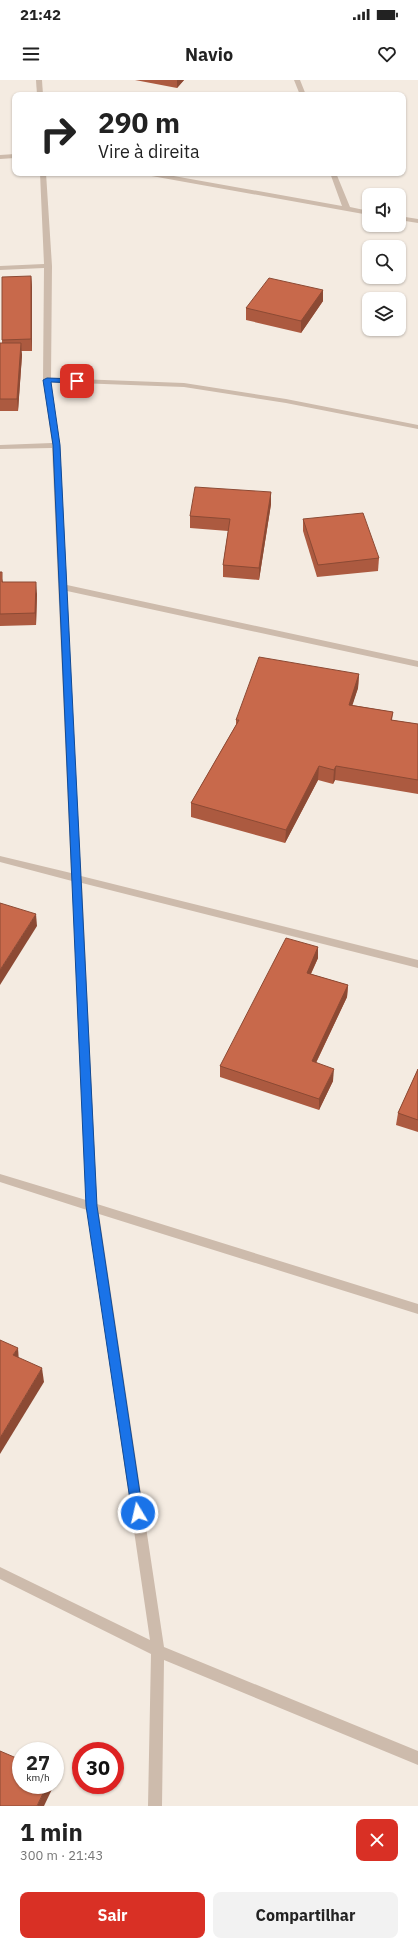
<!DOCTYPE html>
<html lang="pt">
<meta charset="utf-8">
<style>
:root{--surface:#fff;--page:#f2f2f2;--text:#222;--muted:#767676;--accent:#d93025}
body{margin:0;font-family:"IBM Plex Sans",sans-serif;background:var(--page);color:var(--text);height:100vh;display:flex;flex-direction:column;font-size:15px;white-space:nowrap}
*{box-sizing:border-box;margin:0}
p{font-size:13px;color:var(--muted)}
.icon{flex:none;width:22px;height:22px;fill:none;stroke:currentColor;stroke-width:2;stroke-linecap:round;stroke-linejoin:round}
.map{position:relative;height:1726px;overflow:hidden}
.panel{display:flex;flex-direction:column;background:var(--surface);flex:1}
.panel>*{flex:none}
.hud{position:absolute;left:12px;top:12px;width:394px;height:84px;border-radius:8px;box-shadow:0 1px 3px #0004;background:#fff;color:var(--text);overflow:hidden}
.tools{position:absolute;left:362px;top:108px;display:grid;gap:8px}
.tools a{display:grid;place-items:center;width:44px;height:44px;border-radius:8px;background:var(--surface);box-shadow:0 1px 3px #0004;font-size:20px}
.speed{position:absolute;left:12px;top:1662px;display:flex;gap:8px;font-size:20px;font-weight:700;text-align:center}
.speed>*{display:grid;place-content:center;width:52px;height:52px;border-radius:50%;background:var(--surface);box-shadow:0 1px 3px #0004;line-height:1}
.speed small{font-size:10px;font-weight:400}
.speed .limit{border:6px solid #d22;background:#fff;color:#111}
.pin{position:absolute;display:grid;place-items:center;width:34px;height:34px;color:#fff;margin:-17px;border-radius:8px;box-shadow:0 2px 6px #0006}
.me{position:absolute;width:44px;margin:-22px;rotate:351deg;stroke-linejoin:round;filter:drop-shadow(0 0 3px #0008)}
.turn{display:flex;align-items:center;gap:14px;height:84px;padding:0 20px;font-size:18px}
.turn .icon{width:52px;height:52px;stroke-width:2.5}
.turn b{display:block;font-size:28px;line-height:34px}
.round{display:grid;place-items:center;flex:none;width:42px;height:42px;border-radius:8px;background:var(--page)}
.summary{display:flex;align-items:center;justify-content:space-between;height:68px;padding:0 20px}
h1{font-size:24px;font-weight:700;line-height:30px}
.primary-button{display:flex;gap:8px;margin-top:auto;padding:8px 20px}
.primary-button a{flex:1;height:46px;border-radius:8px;background:var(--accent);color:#fff;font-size:16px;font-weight:700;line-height:46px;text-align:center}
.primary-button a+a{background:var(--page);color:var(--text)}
.status{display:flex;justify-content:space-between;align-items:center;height:28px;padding:0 20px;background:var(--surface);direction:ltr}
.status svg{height:11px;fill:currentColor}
header{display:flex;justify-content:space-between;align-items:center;height:52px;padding:0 20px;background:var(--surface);font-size:18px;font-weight:700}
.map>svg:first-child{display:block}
</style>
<div class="status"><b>21:42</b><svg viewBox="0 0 49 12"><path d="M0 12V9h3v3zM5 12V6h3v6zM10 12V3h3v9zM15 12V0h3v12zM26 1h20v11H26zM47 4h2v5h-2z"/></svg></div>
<header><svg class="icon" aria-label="menu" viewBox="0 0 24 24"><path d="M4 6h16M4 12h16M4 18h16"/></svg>Navio<svg class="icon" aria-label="heart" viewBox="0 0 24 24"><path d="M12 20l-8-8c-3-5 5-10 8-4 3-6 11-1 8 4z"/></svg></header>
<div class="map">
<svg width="418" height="1726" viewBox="0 0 418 1726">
<rect width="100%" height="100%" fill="#f4ebe1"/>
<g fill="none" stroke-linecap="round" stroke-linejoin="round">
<g fill="#cdbbac" fill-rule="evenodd">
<polygon points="36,0 42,0 43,15 37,15"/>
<polygon points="294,0 300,0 306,15 300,15"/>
<polygon points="15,74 15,78 0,79 0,75"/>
<polygon points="40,93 46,93 52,186 51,298 184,303 286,319 418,345 418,349 286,323 184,307 51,302 60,365 67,505 418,581 418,587 67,511 81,796 418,880 418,888 82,803 97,1124 418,1224 418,1234 99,1134 164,1567 418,1671 418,1685 164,1580 162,1726 148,1726 151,1574 0,1499 0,1487 150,1560 87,1130 0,1102 0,1094 86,1120 72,801 0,782 0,776 71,793 52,368 0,369 0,365 52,363 43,300 44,188 0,190 0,186 44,184"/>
<polygon points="143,93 157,93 342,126 330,93 336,93 350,127 369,131 369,135 146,95"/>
<polygon points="399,136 418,139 418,143 399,140"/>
</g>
</g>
<g fill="#ac5a40">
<polygon points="135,0 184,0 177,8"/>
<polygon points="31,196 32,208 32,271 21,271 22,275 18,331 0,331 0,263 2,263 2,260"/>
<polygon points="323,210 323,221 301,253 246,240 246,228"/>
<polygon points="271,412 271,424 259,500 223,497 223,485 228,451 190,448 190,436"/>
<polygon points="303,439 379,478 378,491 317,497 303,451"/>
<polygon points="0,492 3,502 37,514 36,545 0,546"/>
<polygon points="359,594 358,608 352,625 393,632 392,640 418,644 418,714 335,700 333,704 318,700 285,763 191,737 191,723 236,645 236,640"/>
<polygon points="318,867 318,878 311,894 348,905 347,917 316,983 333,1001 319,1030 220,997 220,986"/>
<polygon points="418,989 418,1052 396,1045 398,1033"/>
</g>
<g fill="#8c4a34">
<polygon points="177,0 184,0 177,8"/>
<polygon points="31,196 32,208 32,271 31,259"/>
<polygon points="323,210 323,221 301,253 301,241"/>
<polygon points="21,263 22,275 18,331 17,319"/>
<polygon points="271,412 271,424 259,500 259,488"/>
<polygon points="36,502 37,514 36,545 35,533"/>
<polygon points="359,594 358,608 348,639 349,625"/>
<polygon points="319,686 318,700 285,763 286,750"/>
<polygon points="336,686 335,700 333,704 334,690"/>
<polygon points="36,834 37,846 0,905 0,890"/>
<polygon points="318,867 318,878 306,904 307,893"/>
<polygon points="348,905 347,917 311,993 312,981"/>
<polygon points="334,989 333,1001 319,1030 319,1019"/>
<polygon points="18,1268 19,1282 13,1275"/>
<polygon points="42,1288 44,1302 0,1374 0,1358"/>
<polygon points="47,1705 54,1705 44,1726 37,1726"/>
</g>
<g fill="#c8694b" stroke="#8c4a34">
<polygon points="31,196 31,259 2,260 2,197"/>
<polygon points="269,198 323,210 301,241 246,228"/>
<polygon points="0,263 21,263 17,319 0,319"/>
<polygon points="195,407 271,412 259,488 223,485 230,439 190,436"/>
<polygon points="363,433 379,478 318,485 303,439"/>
<polygon points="0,492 2,492 2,502 36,502 35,533 0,534"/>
<polygon points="259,577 359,594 349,625 393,632 391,640 418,644 418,700 336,686 334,690 319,686 286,750 191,723 239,640 236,640"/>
<polygon points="0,823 36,834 0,890"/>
<polygon points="286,858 318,867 307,893 348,905 312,981 334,989 319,1019 220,986"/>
<polygon points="418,989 418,1040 398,1033"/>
<polygon points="0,1260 18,1268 13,1275 42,1288 0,1358"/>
<polygon points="0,1671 21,1680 21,1705 47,1705 37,1726 0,1726"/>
</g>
<polygon fill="#1a73e8" stroke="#114b97" points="47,298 77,299 81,301 77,303 51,302 60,365 97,1126 143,1433 142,1436 138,1438 134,1436 132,1433 86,1126 53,365 43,300"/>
</svg>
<div class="tools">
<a><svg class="icon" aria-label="sound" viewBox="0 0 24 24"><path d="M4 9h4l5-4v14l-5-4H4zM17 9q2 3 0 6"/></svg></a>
<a><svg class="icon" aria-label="search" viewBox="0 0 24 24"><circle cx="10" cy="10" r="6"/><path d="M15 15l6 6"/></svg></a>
<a><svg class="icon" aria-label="layers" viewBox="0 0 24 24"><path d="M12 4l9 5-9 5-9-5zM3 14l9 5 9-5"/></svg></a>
</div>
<div class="speed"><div>27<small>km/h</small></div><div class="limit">30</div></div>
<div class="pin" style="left:77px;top:301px;background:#d93025"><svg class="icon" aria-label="arrive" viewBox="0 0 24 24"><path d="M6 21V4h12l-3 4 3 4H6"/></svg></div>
<svg class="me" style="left:138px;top:1433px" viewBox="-20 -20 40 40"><circle r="17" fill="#1a73e8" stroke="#fff" stroke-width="3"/><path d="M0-11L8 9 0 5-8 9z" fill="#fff"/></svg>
<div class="hud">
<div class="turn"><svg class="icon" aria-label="right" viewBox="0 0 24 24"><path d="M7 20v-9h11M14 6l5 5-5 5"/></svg><div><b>290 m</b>Vire à direita</div></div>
</div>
</div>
<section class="panel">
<div class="summary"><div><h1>1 min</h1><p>300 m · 21:43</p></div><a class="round" style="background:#d93025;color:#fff"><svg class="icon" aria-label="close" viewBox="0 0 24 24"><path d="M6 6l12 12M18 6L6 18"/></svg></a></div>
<div class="primary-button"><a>Sair</a><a>Compartilhar</a></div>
</section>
